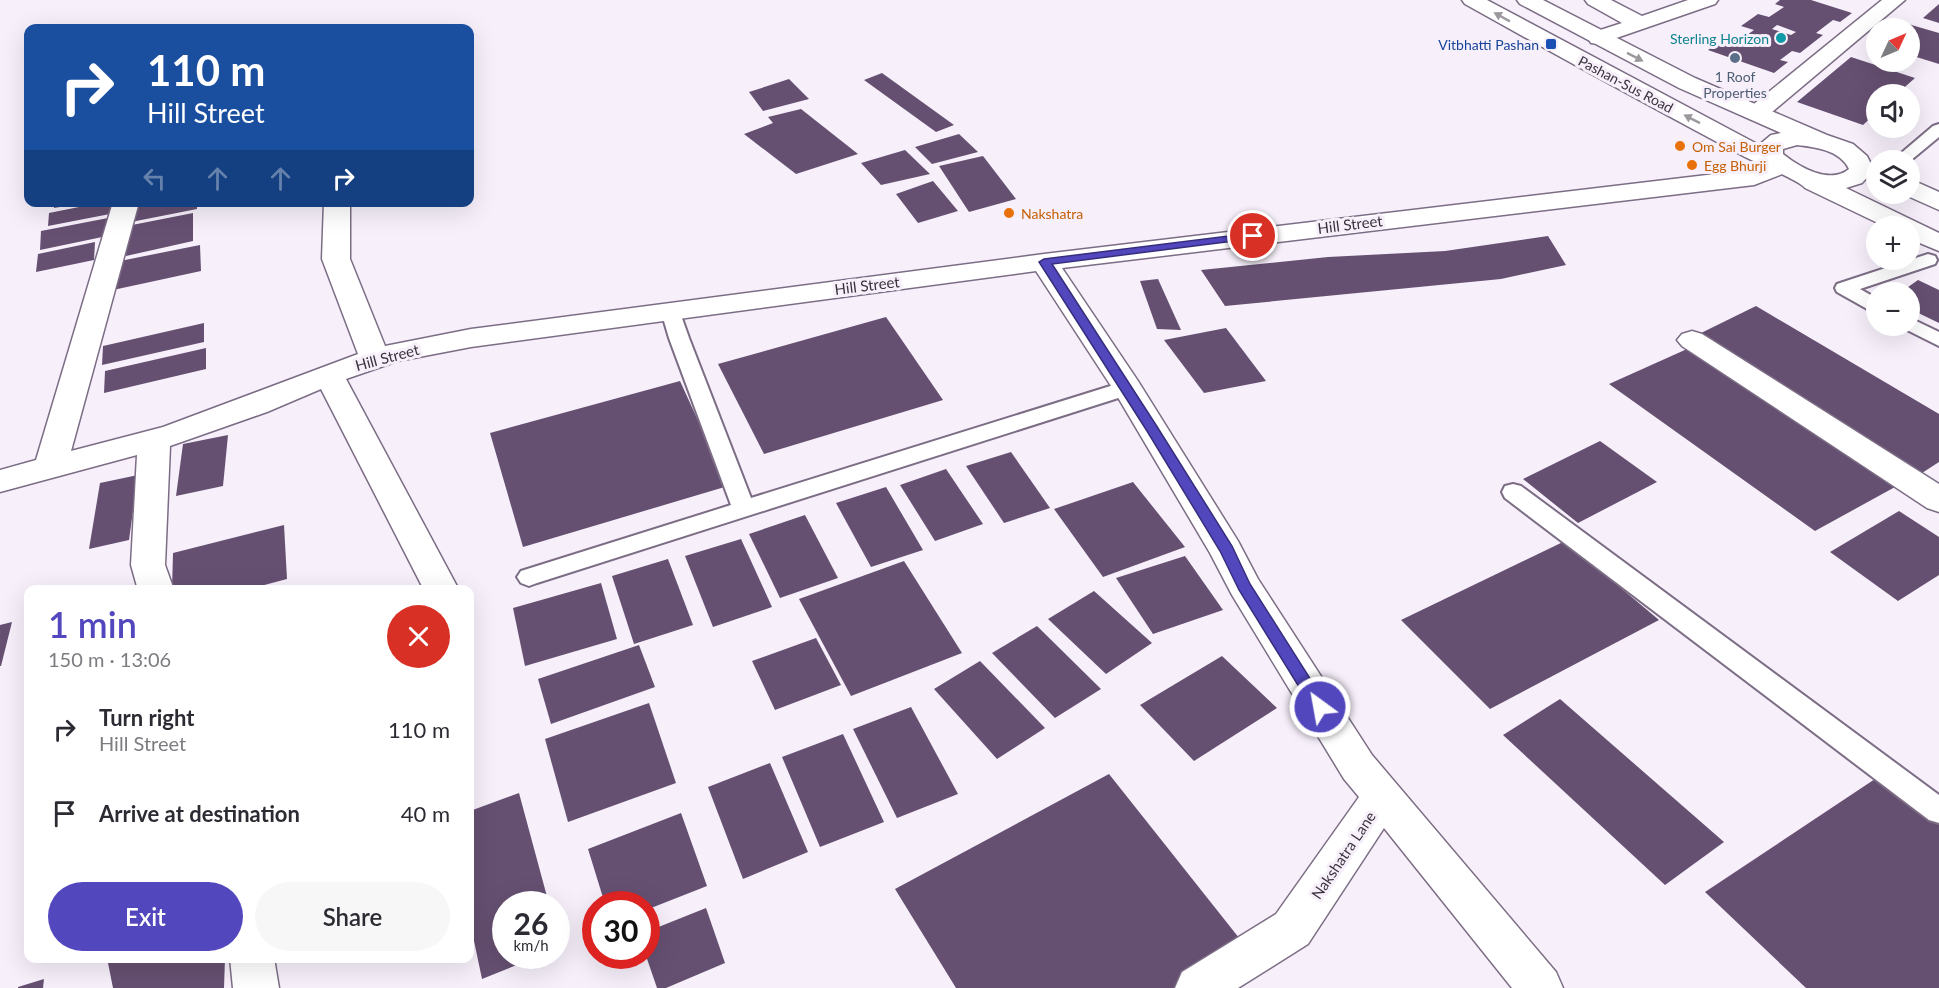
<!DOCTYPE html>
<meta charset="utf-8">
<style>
:root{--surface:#fff;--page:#f7f7f7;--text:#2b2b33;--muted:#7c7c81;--accent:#5347be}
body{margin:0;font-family:Lato,sans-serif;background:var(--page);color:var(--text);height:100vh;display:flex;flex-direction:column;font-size:22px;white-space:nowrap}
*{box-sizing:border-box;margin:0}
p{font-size:20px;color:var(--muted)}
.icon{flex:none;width:33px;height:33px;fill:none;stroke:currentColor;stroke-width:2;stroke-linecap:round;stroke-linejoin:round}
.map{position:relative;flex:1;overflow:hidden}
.sheet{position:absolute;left:24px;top:585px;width:450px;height:378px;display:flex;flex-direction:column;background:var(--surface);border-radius:12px;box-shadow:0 6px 24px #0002}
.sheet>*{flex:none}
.top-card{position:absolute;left:24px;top:24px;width:450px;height:183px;border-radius:12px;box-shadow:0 6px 24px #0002;background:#1a4fa0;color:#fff;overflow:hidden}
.needle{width:39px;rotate:46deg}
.fabs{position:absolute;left:1866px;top:18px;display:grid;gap:12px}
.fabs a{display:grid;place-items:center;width:54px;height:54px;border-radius:50%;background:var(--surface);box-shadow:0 6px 24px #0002;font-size:30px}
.speed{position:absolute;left:492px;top:891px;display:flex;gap:12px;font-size:30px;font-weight:700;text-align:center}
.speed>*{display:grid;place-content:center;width:78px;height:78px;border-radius:50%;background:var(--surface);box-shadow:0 6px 24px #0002;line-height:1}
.speed small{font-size:15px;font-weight:400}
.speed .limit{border:9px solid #d22;background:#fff;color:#111}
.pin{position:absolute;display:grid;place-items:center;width:51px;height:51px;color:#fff;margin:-26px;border:3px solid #fff;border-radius:50%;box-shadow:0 2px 6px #0007}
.me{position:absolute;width:66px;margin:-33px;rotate:328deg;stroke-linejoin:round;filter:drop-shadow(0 0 4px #0008)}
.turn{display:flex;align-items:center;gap:21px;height:126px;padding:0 24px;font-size:27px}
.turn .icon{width:78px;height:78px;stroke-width:2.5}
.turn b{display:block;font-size:42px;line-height:51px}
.lanes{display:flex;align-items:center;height:57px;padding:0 24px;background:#0003;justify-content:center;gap:30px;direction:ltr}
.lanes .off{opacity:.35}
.round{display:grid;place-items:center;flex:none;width:63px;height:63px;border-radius:32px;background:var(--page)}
.head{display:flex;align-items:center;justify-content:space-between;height:102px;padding:0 24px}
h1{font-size:36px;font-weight:600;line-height:45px;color:var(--accent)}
.primary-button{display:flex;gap:12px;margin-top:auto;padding:12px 24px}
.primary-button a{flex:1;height:69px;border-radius:36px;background:var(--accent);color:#fff;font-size:24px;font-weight:600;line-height:69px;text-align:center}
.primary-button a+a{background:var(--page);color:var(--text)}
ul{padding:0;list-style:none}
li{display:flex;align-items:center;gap:18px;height:84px;padding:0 24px}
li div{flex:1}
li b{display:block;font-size:22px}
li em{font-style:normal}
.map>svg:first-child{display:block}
</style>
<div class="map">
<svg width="1939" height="988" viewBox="0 0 1939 988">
<rect width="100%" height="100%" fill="#f7f0fb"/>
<g fill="#665072" fill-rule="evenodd">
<path d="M1780 0H1811L1852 13 1840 22 1833 20 1816 33 1823 35 1800 53 1792 51 1780 60 1788 62 1774 73 1708 50 1727 36 1740 40 1754 30 1741 26 1758 14 1769 17 1784 7 1775 4ZM1777 25 1796 32 1791 35 1772 29Z"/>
<polygon points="1939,4 1939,23 1923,18"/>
<polygon points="1908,24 1939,33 1939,64 1910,55 1910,28 1903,28"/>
<polygon points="1851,57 1915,78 1897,94 1876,94 1876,113 1863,125 1797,102"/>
<polygon points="882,73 954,125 936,132 864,80"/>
<polygon points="789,79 809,99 763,111 749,92"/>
<polygon points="801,109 858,154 796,174 744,134 773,123 768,117"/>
<polygon points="959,134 978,152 932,164 915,147"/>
<polygon points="905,150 930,174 881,185 861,163"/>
<polygon points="983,156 1016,199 969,212 939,166"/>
<polygon points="933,181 958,211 918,223 896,194"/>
<polygon points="54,202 78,202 78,204 54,208"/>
<polygon points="104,202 111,202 110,214 48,226 49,213"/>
<polygon points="144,202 197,202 197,209 126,223 127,206"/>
<polygon points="193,213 193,241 126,256 127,226"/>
<polygon points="108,218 107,236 40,250 41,231"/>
<polygon points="1548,236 1566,265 1501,279 1225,306 1201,270 1328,257 1445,251"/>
<polygon points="95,242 94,260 36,272 38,254"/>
<polygon points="200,245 201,271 113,290 115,262"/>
<polygon points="1158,279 1181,330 1157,329 1140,281"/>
<polygon points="1918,280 1939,290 1939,323 1910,309 1910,292 1901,292"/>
<polygon points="1756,306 1939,414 1939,462 1922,473 1699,334"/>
<polygon points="886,317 943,400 764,454 718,364"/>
<polygon points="204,323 204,342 102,365 103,346"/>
<polygon points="1226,328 1266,381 1204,393 1164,340"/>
<polygon points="206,348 206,369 104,393 105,371"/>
<polygon points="1687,349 1895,487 1815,531 1609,384"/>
<polygon points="680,381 728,486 523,547 490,433"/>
<polygon points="228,435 223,486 176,496 183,444"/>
<polygon points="1600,441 1657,482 1578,523 1523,479"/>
<polygon points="1011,452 1050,508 1004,523 966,466"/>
<polygon points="946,469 983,524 935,541 900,485"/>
<polygon points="138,475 129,540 89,549 100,483"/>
<polygon points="1133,482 1185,547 1103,577 1054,509"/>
<polygon points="886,487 923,550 871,567 836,503"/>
<polygon points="1899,511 1939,537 1939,575 1898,601 1830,552"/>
<polygon points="805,515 838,578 780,598 749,534"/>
<polygon points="284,525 287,579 246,590 172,590 173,553"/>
<polygon points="741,539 772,607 713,627 685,556"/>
<polygon points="1565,541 1659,620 1490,709 1401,620"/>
<polygon points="1185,556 1223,610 1153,634 1116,578"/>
<polygon points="668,559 693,625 634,644 612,576"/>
<polygon points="904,561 962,653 851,696 799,599"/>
<polygon points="601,583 617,639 525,666 513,608"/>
<polygon points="1094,591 1152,643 1106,674 1048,619"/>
<polygon points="12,622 1,666 0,666 0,625"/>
<polygon points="1037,626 1101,689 1055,718 992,653"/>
<polygon points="816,638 841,685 775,710 752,661"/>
<polygon points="639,645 655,687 551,724 538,679"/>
<polygon points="1222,656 1277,708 1194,761 1140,705"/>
<polygon points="980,661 1045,728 997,759 934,689"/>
<polygon points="1560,699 1724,842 1665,885 1503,735"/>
<polygon points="649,703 676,783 568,822 545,739"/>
<polygon points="911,707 958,794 897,818 853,729"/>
<polygon points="843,734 884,822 820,847 782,757"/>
<polygon points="770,763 808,852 743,879 708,787"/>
<polygon points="1109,774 1251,953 1195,988 956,988 895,889"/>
<polygon points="1881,775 1939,822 1939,988 1806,988 1705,892"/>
<polygon points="519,793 549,904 506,904 506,956 539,956 482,979 470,922 470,811"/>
<polygon points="681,813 707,886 646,910 646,904 605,904 588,849"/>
<polygon points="706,908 725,963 666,988 657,988 646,956 646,932"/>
<polygon points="107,958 225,958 224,988 113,988"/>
<polygon points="44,979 43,988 18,988 18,987"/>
</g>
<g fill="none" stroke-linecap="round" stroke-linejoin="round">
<defs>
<g id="lane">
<polygon points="1939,124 1939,137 1910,161 1893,160 1933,126"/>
<polygon points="1928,254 1935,256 1937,260 1935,264 1860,289 1876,298 1876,312 1869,310 1837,292 1835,288 1837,284"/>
<polygon points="671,305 678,307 689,338 751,498 1120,383 1127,381 1134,383 1137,388 1134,393 537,583 529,586 521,583 517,577 521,571 731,505 669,338 661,311 664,307"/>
<polygon points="1910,318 1939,332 1939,346 1903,328 1901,326 1910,326"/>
<polygon points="1513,484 1521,486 1939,795 1939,823 1929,820 1505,498 1502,492 1505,486"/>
</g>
<g id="street">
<polygon points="1585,0 1611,0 1642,16 1688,0 1718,0 1715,4 1599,44 1591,43 1588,38 1591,33 1622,23 1588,4"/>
<polygon points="1882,0 1905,0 1765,118 1757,120 1749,118 1745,113 1749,108"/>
<polygon points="1781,159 1790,161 1793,166 1790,171 1754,185 1062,268 1138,381 1238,541 1258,579 1372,755 1556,972 1563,988 1512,988 1384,828 1308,944 1238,988 1175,988 1182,972 1276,914 1359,797 1344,779 1232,595 1210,553 1113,389 1036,271 471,347 398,361 346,379 459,590 424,590 321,389 267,412 170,446 165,565 174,590 138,590 131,565 137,455 0,492 0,470 36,460 113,202 139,202 71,451 163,427 358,354 322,259 324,202 350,202 350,259 385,346 471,329 1044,254 1749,170"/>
<polygon points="1692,331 1702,334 1939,484 1939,512 1927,508 1682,346 1677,340 1682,334"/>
<polygon points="230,958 274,958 279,988 233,988"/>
</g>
<g id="secondary">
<path d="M1462 0H1487L1759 145 1771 135 1781 133 1679 88 1520 4 1517 0H1543L1695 78 1827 135 1853 144 1867 156 1874 170 1862 183 1846 188 1939 233V251L1910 239V226H1884L1805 188C1800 181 1757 163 1745 157 1651 107 1558 56 1465 4ZM1797 145C1815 147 1840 150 1849 169 1830 185 1799 167 1783 154V149Z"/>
<polygon points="1910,179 1939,192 1939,210 1903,194 1910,194"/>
</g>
</defs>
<use href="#lane" stroke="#7c6d85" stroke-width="4"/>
<use href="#street" stroke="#7c6d85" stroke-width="3"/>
<use href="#secondary" stroke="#7c6d85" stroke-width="3"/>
<use href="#lane" fill="#fff" fill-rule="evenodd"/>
<use href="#street" fill="#fff" fill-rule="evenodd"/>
<use href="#secondary" fill="#fff" fill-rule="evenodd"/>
</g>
<defs><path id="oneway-solid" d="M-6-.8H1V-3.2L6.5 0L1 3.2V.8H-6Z" transform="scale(1.5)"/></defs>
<g fill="#9c989e">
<use href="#oneway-solid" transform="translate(1502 17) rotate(-151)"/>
<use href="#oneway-solid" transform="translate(1635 57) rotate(27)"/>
<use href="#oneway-solid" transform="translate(1692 119) rotate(-153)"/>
</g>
<polygon fill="#5347be" stroke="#362e7c" stroke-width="1.5" points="1253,233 1257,234 1257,238 1052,264 1156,425 1232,546 1250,584 1325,702 1327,707 1325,711 1320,713 1314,711 1239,590 1220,551 1147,431 1039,262 1044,259"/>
<circle fill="#0f9aa8" stroke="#f7f0fb" stroke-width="2" cx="1781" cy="38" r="6"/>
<rect fill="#1a4fb4" stroke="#f7f0fb" stroke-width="2" x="1545" y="38" width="12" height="12" rx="3"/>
<circle fill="#5c6f8a" stroke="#f7f0fb" stroke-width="2" cx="1735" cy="58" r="6"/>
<g fill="#e8710a" stroke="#f7f0fb" stroke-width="2">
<circle cx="1680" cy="146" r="6"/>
<circle cx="1692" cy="165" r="6"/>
<circle cx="1009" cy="213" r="6"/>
</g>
<g text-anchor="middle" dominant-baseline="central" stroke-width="6" stroke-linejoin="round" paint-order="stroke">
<g font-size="14" fill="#0d838f" stroke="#f7f0fb" text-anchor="end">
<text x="1769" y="38">Sterling Horizon</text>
</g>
<g font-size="14" fill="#164399" stroke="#f7f0fb" text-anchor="end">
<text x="1539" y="44">Vitbhatti Pashan</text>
</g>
<g font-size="14" fill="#4e5e75" stroke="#f7f0fb">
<text x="1735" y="76">1 Roof<tspan x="1735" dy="16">Properties</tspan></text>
</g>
<g font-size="14" fill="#38323c" stroke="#f7f0fb">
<text transform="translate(1626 84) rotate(28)">Pashan-Sus Road</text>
</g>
<g font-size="14" fill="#c56008" stroke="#f7f0fb" text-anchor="start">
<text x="1692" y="146">Om Sai Burger</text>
<text x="1704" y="165">Egg Bhurji</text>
<text x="1021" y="213">Nakshatra</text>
</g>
<g font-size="15" fill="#38323c" stroke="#f7f0fb">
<text transform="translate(1350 224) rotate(-7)">Hill Street</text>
<text transform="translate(867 285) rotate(-7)">Hill Street</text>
<text transform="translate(387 357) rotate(-15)">Hill Street</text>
<text transform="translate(1343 855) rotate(-56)">Nakshatra Lane</text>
</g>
</g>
</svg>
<div class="fabs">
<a><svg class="needle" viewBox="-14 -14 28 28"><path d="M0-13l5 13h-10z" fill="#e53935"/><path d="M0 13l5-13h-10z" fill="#7c7c81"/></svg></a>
<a><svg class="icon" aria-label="sound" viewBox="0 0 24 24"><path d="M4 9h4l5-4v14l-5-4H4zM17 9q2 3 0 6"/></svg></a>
<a><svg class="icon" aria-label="layers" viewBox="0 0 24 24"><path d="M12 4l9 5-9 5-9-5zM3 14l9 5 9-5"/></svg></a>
<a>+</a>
<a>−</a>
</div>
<div class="speed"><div>26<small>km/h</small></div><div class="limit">30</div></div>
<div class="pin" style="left:1253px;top:236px;background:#d93025"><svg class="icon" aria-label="arrive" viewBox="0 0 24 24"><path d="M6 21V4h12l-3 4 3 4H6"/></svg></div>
<svg class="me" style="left:1320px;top:707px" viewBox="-20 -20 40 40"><circle r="17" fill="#5347be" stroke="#fff" stroke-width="3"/><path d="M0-11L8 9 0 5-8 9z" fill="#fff"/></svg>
<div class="top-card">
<div class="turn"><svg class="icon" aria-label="right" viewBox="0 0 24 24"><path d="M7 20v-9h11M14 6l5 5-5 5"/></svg><div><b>110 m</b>Hill Street</div></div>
<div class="lanes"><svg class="icon off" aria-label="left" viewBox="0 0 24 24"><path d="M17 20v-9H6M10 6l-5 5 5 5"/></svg><svg class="icon off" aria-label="ahead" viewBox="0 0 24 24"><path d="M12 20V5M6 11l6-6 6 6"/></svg><svg class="icon off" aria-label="ahead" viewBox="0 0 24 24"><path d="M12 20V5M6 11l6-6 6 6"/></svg><svg class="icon" aria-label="right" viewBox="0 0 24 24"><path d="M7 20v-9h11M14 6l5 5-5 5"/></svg></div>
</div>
<section class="sheet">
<div class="head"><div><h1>1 min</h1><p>150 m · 13:06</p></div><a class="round" style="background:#d93025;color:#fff"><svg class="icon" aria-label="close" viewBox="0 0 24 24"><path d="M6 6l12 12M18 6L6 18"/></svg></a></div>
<ul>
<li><svg class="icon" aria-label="right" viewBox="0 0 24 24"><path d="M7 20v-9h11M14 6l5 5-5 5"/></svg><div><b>Turn right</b><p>Hill Street</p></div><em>110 m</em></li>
<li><svg class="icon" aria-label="arrive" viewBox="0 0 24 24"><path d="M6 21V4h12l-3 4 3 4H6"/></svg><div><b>Arrive at destination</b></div><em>40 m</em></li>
</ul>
<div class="primary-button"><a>Exit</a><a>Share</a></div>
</section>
</div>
